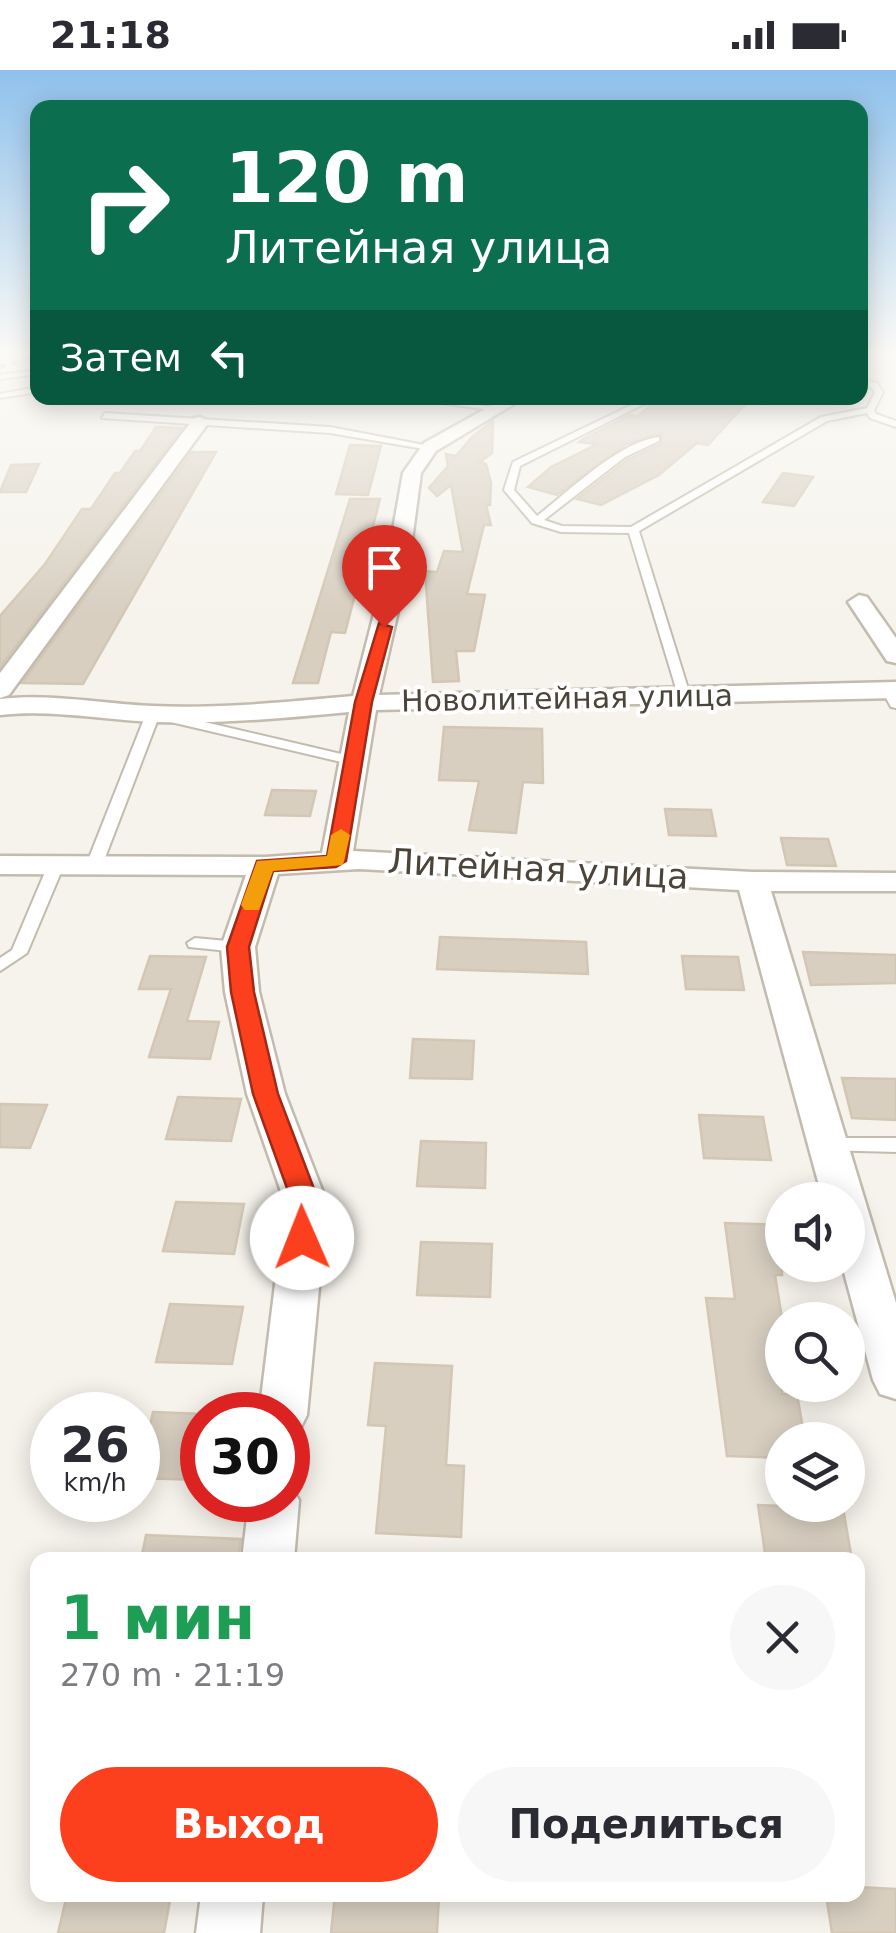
<!DOCTYPE html>
<html lang="ru">
<meta charset="utf-8">
<style>
:root{--surface:#fff;--page:#f7f7f7;--text:#2b2b33;--muted:#7c7c81;--accent:#fc3f1d}
body{margin:0;font-family:"DejaVu Sans",sans-serif;background:var(--page);color:var(--text);height:100vh;display:flex;flex-direction:column;font-size:38px;white-space:nowrap}
*{box-sizing:border-box;margin:0}
p{font-size:32px;color:var(--muted)}
.icon{flex:none;width:55px;height:55px;fill:none;stroke:currentColor;stroke-width:2;stroke-linecap:round;stroke-linejoin:round}
.map{position:relative;flex:1;overflow:hidden}
.sheet{position:absolute;left:30px;top:1482px;width:835px;height:350px;display:flex;flex-direction:column;background:var(--surface);border-radius:20px;box-shadow:0 5px 25px #0003}
.sheet>*{flex:none}
.hud{position:absolute;left:30px;top:30px;width:838px;height:305px;border-radius:20px;box-shadow:0 5px 25px #0003;background:#0b6e4f;color:#fff;overflow:hidden}
.tools{position:absolute;left:765px;top:1112px;display:grid;gap:20px}
.tools a{display:grid;place-items:center;width:100px;height:100px;border-radius:50%;background:var(--surface);box-shadow:0 5px 25px #0003;font-size:50px}
.speed{position:absolute;left:30px;top:1322px;display:flex;gap:20px;font-size:50px;font-weight:700;text-align:center}
.speed>*{display:grid;place-content:center;width:130px;height:130px;border-radius:50%;background:var(--surface);box-shadow:0 5px 25px #0003;line-height:1}
.speed small{font-size:25px;font-weight:400}
.speed .limit{border:15px solid #d22;background:#fff;color:#111}
.pin{position:absolute;display:grid;place-items:center;width:85px;height:85px;color:#fff;margin:-102px -42px;border-radius:50% 50% 50% 0;rotate:-45deg;box-shadow:0 0 10px #0007}
.pin .icon{rotate:45deg}
.me{position:absolute;width:110px;margin:-55px;rotate:359deg;stroke-linejoin:round;filter:drop-shadow(0 0 8px #0008)}
.turn{display:flex;align-items:center;gap:35px;height:210px;padding:0 30px;font-size:45px}
.turn .icon{width:130px;height:130px;stroke-width:2.5}
.turn b{display:block;font-size:70px;line-height:85px}
.then{display:flex;align-items:center;height:95px;padding:0 30px;background:#0003;gap:20px;font-size:38px}
.round{display:grid;place-items:center;flex:none;width:105px;height:105px;border-radius:52px;background:var(--page)}
.head{display:flex;align-items:center;justify-content:space-between;height:170px;padding:0 30px}
h1{font-size:60px;font-weight:800;line-height:75px;color:#1e9e55}
.primary-button{display:flex;gap:20px;margin-top:auto;padding:20px 30px}
.primary-button a{flex:1;height:115px;border-radius:60px;background:var(--accent);color:#fff;font-size:40px;font-weight:800;line-height:115px;text-align:center}
.primary-button a+a{background:var(--page);color:var(--text)}
.status{display:flex;justify-content:space-between;align-items:center;height:70px;padding:0 50px;background:var(--surface);direction:ltr}
.status svg{height:28px;fill:currentColor}
.map>svg:first-child{display:block}
</style>
<div class="status"><b>21:18</b><svg viewBox="0 0 49 12"><path d="M0 12V9h3v3zM5 12V6h3v6zM10 12V3h3v9zM15 12V0h3v12zM26 1h20v11H26zM47 4h2v5h-2z"/></svg></div>
<div class="map">
<svg width="896" height="1863" viewBox="0 0 896 1863">
<rect width="100%" height="100%" fill="#f6f3ec"/>
<g fill="#d8cfc1" stroke="#d3c7b4" stroke-width="2.5">
<polygon points="659,328 711,331 711,328 751,328 708,375 697,373 659,405 601,435 577,429 627,390 661,374 661,364 626,374 557,425 528,417 551,397 597,374 579,372 583,369 630,345 638,346"/>
<polygon points="493,351 492,383 480,392 486,394 491,413 490,435 486,435 491,455 484,455 467,524 485,525 474,581 456,581 459,611 433,612 425,501 437,502 444,481 463,482 451,415 437,426 429,418 448,396 446,384 456,386 472,367"/>
<polygon points="156,357 182,358 0,597 0,546 45,494 82,439 91,439 115,403 120,403 135,381 140,381"/>
<polygon points="350,375 381,376 368,425 336,424"/>
<polygon points="192,382 216,382 83,614 22,613"/>
<polygon points="39,394 26,422 0,422 11,395"/>
<polygon points="783,403 813,407 794,436 763,432"/>
<polygon points="350,429 380,429 345,563 331,562 318,613 293,613"/>
<polygon points="444,657 542,659 543,713 523,712 516,763 469,760 479,711 439,710"/>
<polygon points="272,720 316,721 310,746 265,745"/>
<polygon points="665,739 711,740 716,766 669,765"/>
<polygon points="781,768 828,769 836,796 787,795"/>
<polygon points="440,867 586,872 588,904 437,899"/>
<polygon points="803,882 896,885 896,913 811,915"/>
<polygon points="150,886 206,887 187,951 219,952 210,989 149,987 171,919 139,919"/>
<polygon points="682,886 738,887 744,920 686,919"/>
<polygon points="413,969 474,971 472,1009 410,1008"/>
<polygon points="842,1008 896,1009 896,1050 852,1048"/>
<polygon points="178,1027 241,1029 231,1071 166,1069"/>
<polygon points="0,1034 47,1035 30,1078 0,1077"/>
<polygon points="699,1045 763,1047 771,1090 704,1088"/>
<polygon points="421,1071 486,1073 485,1118 417,1116"/>
<polygon points="176,1132 244,1134 234,1184 163,1181"/>
<polygon points="725,1153 782,1155 782,1205 775,1205 782,1248 782,1324 797,1324 805,1370 782,1370 782,1388 727,1386 706,1228 735,1229"/>
<polygon points="421,1172 492,1174 490,1227 417,1225"/>
<polygon points="170,1234 243,1237 232,1294 156,1292"/>
<polygon points="375,1293 452,1296 446,1395 464,1396 461,1467 376,1463 386,1356 368,1355"/>
<polygon points="153,1342 202,1344 202,1410 138,1408"/>
<polygon points="758,1435 843,1438 852,1490 766,1490"/>
<polygon points="146,1465 241,1469 238,1490 141,1490"/>
<polygon points="858,1817 896,1819 896,1863 832,1863 826,1825 858,1825"/>
<polygon points="67,1825 171,1825 164,1863 58,1863"/>
<polygon points="335,1825 439,1825 437,1863 331,1863"/>
</g>
<g fill="none" stroke-linecap="round" stroke-linejoin="round">
<defs>
<g id="service">
<polygon points="38,300 38,304 0,309 0,305"/>
<path d="M860 309 877 313 883 322 874 340 876 344 896 351V357L870 348 867 343 827 351 639 461 690 625 689 628 678 625 629 463 561 462 532 453 504 420 513 392 646 328H656L520 396 514 420 537 446C568 422 620 371 659 367V371L625 387 544 450 562 456 631 457 821 347 867 338 875 322 871 317 860 314Z"/>
<polygon points="38,317 38,322 0,328 0,324"/>
<polygon points="408,328 429,328 500,338 496,341"/>
<polygon points="105,343 330,357 435,377 430,380 330,363 102,348"/>
<polygon points="888,617 896,624 896,638 891,637 882,621"/>
<polygon points="153,640 354,687 361,691 354,695 158,649 103,793 95,798 90,796 87,793 146,644"/>
<polygon points="56,790 64,795 27,883 0,901 0,888 12,880 48,795"/>
<polygon points="195,868 238,872 246,877 238,882 189,877 187,873"/>
<polygon points="828,1068 896,1068 896,1082 821,1080 818,1075 821,1070"/>
</g>
<g id="minor">
<path d="M505 328H524L436 381 421 403 409 493 379 625 896 612V628L376 640 353 781 752 802 896 803V821H771L896 1233V1329L880 1324 873 1310 842 1195H848V1130H823L739 820 359 799 278 804 255 877 259 922 285 1024 327 1133 307 1345 300 1359 288 1364V1345H259L285 1133 247 1024 225 922 221 877 246 805 0 804V786L265 787 322 783 349 642C284 648 221 654 155 652 104 650 51 639 0 645V629C51 623 102 634 153 636 220 639 286 632 353 626L387 493 403 403 424 373Z"/>
<polygon points="200,347 209,352 206,356 9,625 0,628 0,603 194,348"/>
<polygon points="859,525 867,527 896,568 896,593 887,591 848,532"/>
<polygon points="288,1412 299,1430 294,1490 242,1490 249,1430 288,1430"/>
<polygon points="201,1825 263,1825 260,1863 196,1863"/>
</g>
</defs>
<use href="#service" stroke="#c2bbae" stroke-width="4"/>
<use href="#minor" stroke="#c2bbae" stroke-width="5"/>
<use href="#service" fill="#fff" fill-rule="evenodd"/>
<use href="#minor" fill="#fff" fill-rule="evenodd"/>
<polyline stroke="#9a9a9a" stroke-width="4" stroke-dasharray="6 6" stroke-linecap="butt" points="0,297 38,286"/>
</g>
<linearGradient id="sky" x2="0" y2="1"><stop stop-color="#8fc1ec"/><stop offset="0.52" stop-color="#fbfaf6"/><stop offset="1" stop-color="#fbfaf6" stop-opacity="0"/></linearGradient>
<rect width="896" height="544" fill="url(#sky)"/>
<polygon fill="#fc3f1d" stroke="#a42913" stroke-width="2.5" points="379,553 392,557 372,632 346,791 336,797 273,801 249,877 254,922 278,1024 319,1132 312,1175 302,1178 292,1175 288,1168 292,1132 253,1024 231,922 227,877 257,791 327,786 355,632"/>
<polygon fill="#f59e0b" points="341,759 350,765 343,795 273,801 259,840 245,840 241,835 257,791 327,786 331,765"/>
<g text-anchor="middle" dominant-baseline="central" stroke-width="8" stroke-linejoin="round" paint-order="stroke">
<g font-size="30" fill="#4b4439" stroke="#fff">
<text transform="translate(567 628) rotate(-1)">Новолитейная улица</text>
</g>
<g font-size="35" fill="#4b4439" stroke="#fff">
<text transform="translate(538 799) rotate(3)">Литейная улица</text>
</g>
</g>
</svg>
<div class="tools">
<a><svg class="icon" aria-label="sound" viewBox="0 0 24 24"><path d="M4 9h4l5-4v14l-5-4H4zM17 9q2 3 0 6"/></svg></a>
<a><svg class="icon" aria-label="search" viewBox="0 0 24 24"><circle cx="10" cy="10" r="6"/><path d="M15 15l6 6"/></svg></a>
<a><svg class="icon" aria-label="layers" viewBox="0 0 24 24"><path d="M12 4l9 5-9 5-9-5zM3 14l9 5 9-5"/></svg></a>
</div>
<div class="speed"><div>26<small>km/h</small></div><div class="limit">30</div></div>
<div class="pin" style="left:384px;top:557px;background:#d93025"><svg class="icon" aria-label="arrive" viewBox="0 0 24 24"><path d="M6 21V4h12l-3 4 3 4H6"/></svg></div>
<svg class="me" style="left:302px;top:1168px" viewBox="-20 -20 40 40"><circle r="19" fill="#fff"/><path d="M0-13L10 11 0 6-10 11z" fill="#fc3f1d"/></svg>
<div class="hud">
<div class="turn"><svg class="icon" aria-label="right" viewBox="0 0 24 24"><path d="M7 20v-9h11M14 6l5 5-5 5"/></svg><div><b>120 m</b>Литейная улица</div></div>
<div class="then">Затем<svg class="icon" aria-label="left" viewBox="0 0 24 24"><path d="M17 20v-9H6M10 6l-5 5 5 5"/></svg></div>
</div>
<section class="sheet">
<div class="head"><div><h1>1 мин</h1><p>270 m · 21:19</p></div><a class="round"><svg class="icon" aria-label="close" viewBox="0 0 24 24"><path d="M6 6l12 12M18 6L6 18"/></svg></a></div>
<div class="primary-button"><a>Выход</a><a>Поделиться</a></div>
</section>
</div>
